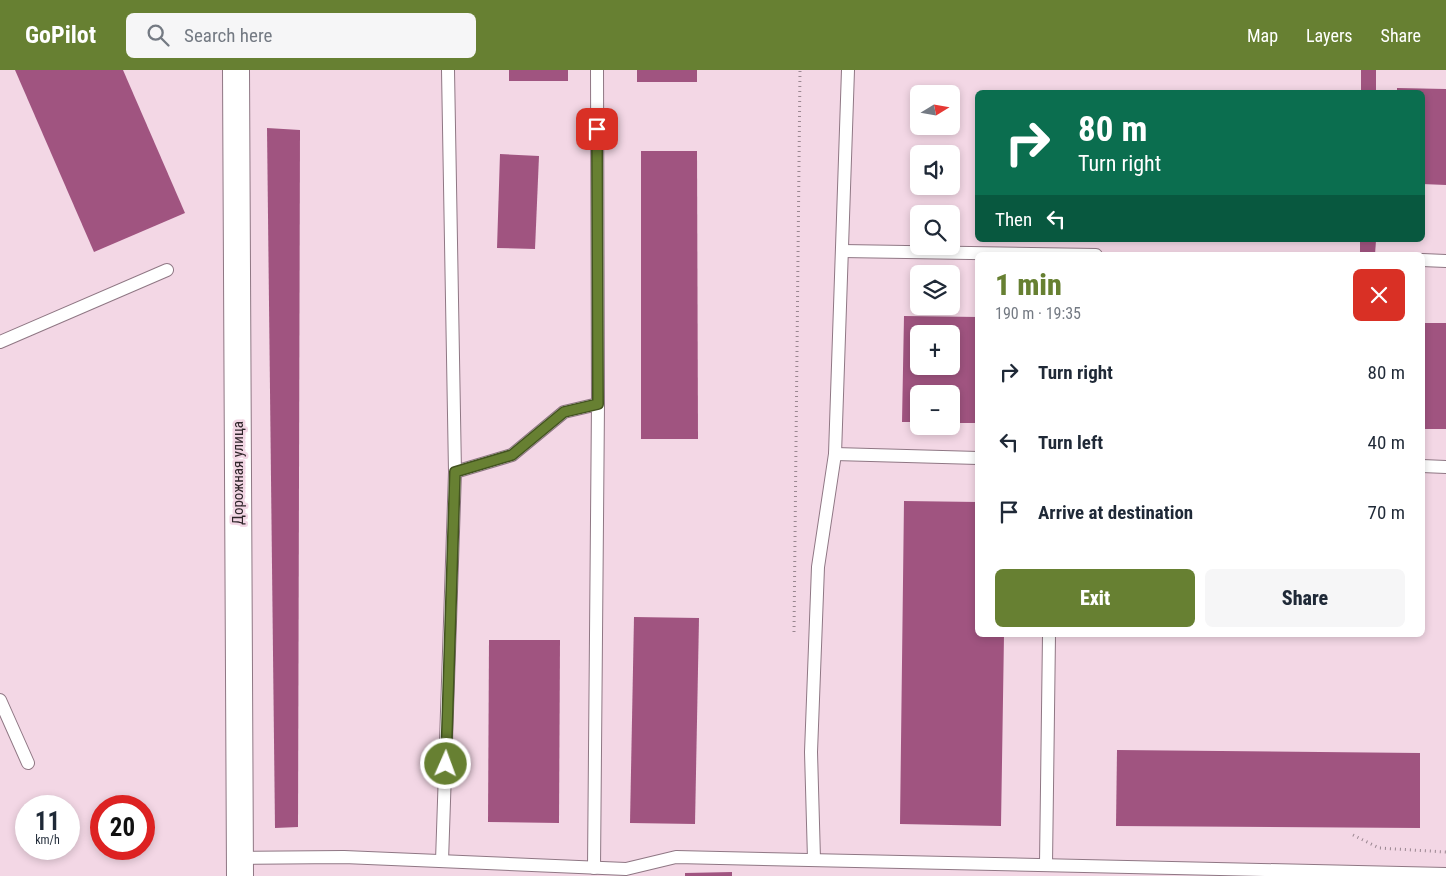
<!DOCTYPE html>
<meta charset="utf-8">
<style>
:root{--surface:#fff;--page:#f6f6f7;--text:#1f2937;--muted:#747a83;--accent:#678032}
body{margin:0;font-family:"Roboto Condensed",sans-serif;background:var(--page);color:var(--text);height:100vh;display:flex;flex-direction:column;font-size:19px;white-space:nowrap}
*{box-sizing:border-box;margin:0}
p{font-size:16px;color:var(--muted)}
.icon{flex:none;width:28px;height:28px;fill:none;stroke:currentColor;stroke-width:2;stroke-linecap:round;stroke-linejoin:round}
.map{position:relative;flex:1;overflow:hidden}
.panel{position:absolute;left:975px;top:182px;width:450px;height:385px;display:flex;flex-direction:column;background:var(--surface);border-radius:8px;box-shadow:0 2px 8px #0003}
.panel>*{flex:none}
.guide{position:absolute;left:975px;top:20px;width:450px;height:152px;border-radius:8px;box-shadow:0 2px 8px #0003;background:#0b6e4f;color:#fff;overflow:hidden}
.needle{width:32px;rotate:79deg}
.controls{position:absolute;left:910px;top:15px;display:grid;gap:10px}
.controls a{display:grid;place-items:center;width:50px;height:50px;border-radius:8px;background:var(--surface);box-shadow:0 2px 8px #0003;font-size:25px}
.speed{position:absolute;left:15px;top:725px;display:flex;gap:10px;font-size:25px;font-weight:700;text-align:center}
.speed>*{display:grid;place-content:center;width:65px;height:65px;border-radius:50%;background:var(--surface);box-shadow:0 2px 8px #0003;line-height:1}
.speed small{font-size:12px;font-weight:400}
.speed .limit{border:8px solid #d22;background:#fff;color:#111}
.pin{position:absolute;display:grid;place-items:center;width:42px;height:42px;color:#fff;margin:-21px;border-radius:10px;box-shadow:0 2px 8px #0006}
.me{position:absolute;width:55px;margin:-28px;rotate:2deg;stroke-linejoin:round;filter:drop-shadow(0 0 4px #0008)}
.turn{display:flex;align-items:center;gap:18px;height:105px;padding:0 20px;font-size:22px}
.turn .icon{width:65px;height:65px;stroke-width:2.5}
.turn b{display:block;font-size:35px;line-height:42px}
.then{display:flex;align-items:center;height:48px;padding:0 20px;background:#0003;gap:10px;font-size:19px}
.round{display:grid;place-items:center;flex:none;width:52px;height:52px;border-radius:8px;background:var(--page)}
.overview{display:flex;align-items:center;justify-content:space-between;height:85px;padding:0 20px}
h1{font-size:30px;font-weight:800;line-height:38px;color:var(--accent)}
.button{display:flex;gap:10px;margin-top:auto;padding:10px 20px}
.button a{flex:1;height:58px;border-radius:8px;background:var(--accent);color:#fff;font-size:20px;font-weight:800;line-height:58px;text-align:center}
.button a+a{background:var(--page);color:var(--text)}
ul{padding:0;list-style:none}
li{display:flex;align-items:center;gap:15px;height:70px;padding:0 20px}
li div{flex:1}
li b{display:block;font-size:19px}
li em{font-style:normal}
header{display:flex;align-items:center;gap:30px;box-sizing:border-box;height:70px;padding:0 25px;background:var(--accent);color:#fff}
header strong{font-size:24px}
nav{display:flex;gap:28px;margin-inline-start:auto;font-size:18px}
.search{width:350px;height:45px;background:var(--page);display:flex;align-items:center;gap:12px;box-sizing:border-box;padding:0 18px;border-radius:8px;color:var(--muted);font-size:19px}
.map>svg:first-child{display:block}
</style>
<header>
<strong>GoPilot</strong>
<div class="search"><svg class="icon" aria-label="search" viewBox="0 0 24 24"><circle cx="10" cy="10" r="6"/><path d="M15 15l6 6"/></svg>Search here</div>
<nav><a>Map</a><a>Layers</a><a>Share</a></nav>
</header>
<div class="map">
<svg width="1446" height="806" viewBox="0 0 1446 806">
<rect width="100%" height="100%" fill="#f3d7e5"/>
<g fill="#a05480" fill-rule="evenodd">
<polygon points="15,0 123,0 185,143 94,182"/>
<rect x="509" y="0" width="59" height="11"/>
<rect x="637" y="0" width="60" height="12"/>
<rect x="1361" y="0" width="15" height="22"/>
<polygon points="1397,18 1446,19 1446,115 1422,114 1422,22 1397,22"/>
<polygon points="267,58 300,60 298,757 275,758"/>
<polygon points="641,81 697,81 698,369 641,369"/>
<polygon points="500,84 539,86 535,179 497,178"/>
<polygon points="1360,170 1376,170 1375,185 1360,185"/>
<path d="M904 246 978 247V353H951V324H919V352H902ZM919 264H951V296H919Z"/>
<rect x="1422" y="253" width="24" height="106"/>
<polygon points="904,431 978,432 978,565 1004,565 1001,756 900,754"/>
<polygon points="634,547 699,548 695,754 630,753"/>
<polygon points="489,570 560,570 559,753 488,752"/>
<polygon points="1117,680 1420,683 1420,758 1116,756"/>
<polygon points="732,802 732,806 685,806 685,803"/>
</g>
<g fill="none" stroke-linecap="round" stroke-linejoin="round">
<defs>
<g id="lane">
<polyline points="842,181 1096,185"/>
<polyline points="1422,190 1446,191"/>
<polyline points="0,272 167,200"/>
<polyline points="835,384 978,388"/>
<polyline points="1422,396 1446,397"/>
<polyline points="455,402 512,385 564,342 598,334"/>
<polyline points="0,630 28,693"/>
<polyline points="240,788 344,787 626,799 676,787 1446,804"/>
<polyline points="814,789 811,682 818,497 835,384 848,0"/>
<polyline points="442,791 455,402 448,0"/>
<polyline points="1046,794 1049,565"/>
<polyline points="594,798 598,334 597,0"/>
</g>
<polyline id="street" points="236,0 240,806"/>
</defs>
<use href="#lane" stroke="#8f7784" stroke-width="14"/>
<use href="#street" stroke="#8f7784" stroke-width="28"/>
<g stroke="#998690" stroke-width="3" stroke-dasharray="1 4" stroke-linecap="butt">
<polyline points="794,562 800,0"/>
<polyline points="1353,765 1379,778 1446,782"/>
</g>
<use href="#lane" stroke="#fff" stroke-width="12"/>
<use href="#street" stroke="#fff" stroke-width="26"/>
</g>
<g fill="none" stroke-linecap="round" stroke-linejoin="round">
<defs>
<polyline id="route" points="446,694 455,402 512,385 564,342 598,334 597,59"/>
</defs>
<use href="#route" stroke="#435320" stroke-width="12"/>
<use href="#route" stroke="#678032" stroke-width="9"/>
</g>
<g text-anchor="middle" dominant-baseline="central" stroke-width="5" stroke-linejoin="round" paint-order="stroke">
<g font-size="15" fill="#30262b" stroke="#f3d7e5">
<text transform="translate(238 403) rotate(-90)">Дорожная улица</text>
</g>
</g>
</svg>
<div class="controls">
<a><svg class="needle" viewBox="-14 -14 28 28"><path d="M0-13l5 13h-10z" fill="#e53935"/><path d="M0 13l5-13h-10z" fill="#747a83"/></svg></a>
<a><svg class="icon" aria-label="sound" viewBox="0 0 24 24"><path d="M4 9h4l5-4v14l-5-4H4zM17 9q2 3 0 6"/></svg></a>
<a><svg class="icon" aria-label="search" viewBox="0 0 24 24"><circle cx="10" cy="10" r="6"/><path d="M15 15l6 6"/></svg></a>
<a><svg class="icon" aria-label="layers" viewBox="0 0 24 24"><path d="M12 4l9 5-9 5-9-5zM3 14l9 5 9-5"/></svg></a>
<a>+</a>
<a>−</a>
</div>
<div class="speed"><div>11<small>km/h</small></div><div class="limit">20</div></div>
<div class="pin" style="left:597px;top:59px;background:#d93025"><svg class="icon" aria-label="arrive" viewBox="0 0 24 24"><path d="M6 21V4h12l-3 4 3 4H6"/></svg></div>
<svg class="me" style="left:446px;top:694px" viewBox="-20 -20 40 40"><circle r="17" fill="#678032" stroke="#fff" stroke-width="3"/><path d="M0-11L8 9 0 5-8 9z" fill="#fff"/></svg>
<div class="guide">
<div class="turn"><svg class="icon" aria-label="right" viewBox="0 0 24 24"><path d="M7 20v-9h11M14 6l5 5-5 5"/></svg><div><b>80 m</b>Turn right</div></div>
<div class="then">Then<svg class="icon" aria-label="left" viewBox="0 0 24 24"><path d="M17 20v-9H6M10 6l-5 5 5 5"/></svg></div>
</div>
<section class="panel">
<div class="overview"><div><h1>1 min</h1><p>190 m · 19:35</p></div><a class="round" style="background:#d93025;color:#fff"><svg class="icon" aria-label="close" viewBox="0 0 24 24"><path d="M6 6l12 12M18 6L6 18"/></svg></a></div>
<ul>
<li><svg class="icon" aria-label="right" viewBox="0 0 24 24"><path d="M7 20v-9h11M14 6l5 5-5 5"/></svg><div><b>Turn right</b></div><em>80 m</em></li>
<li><svg class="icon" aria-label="left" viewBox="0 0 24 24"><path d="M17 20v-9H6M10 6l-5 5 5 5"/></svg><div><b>Turn left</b></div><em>40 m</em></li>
<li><svg class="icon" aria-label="arrive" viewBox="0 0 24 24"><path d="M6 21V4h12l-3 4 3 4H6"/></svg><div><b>Arrive at destination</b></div><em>70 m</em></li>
</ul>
<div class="button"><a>Exit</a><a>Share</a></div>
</section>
</div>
